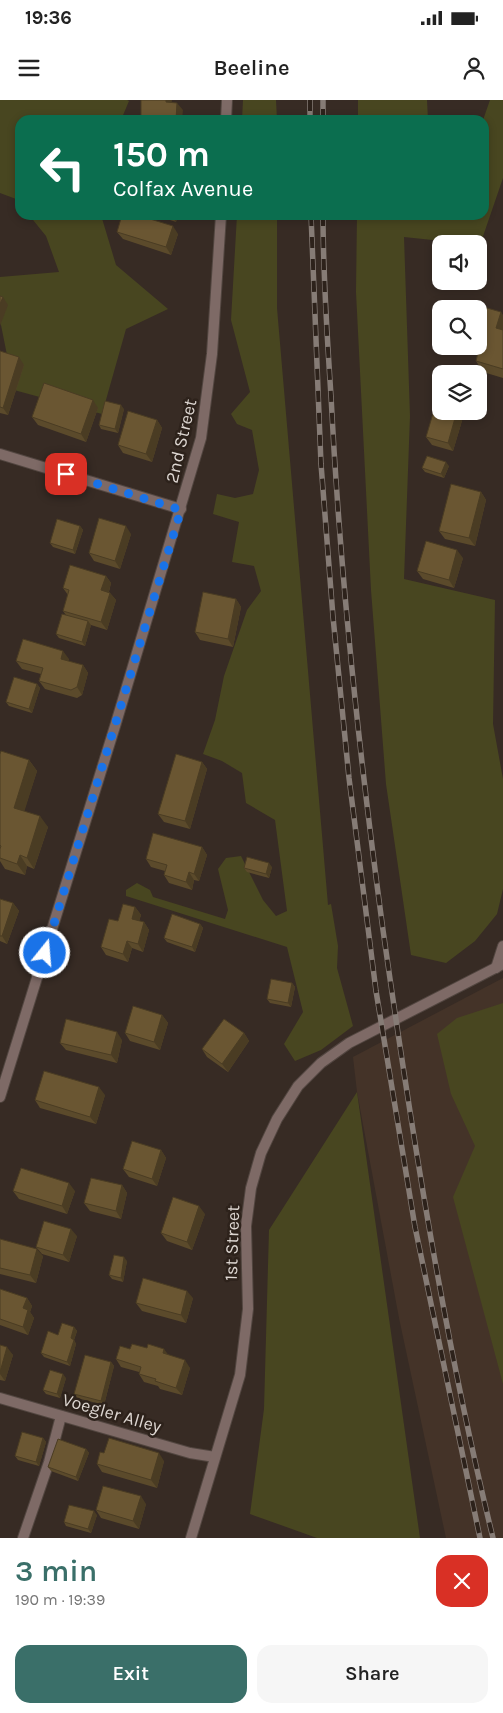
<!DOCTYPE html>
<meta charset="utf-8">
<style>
:root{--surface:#fff;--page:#f6f6f6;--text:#222;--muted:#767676;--accent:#3a6f69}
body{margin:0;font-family:Karla,sans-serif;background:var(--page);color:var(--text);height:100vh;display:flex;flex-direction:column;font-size:19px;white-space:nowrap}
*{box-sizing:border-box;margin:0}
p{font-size:16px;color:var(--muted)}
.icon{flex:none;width:28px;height:28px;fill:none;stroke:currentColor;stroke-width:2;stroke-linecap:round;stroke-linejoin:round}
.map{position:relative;height:1438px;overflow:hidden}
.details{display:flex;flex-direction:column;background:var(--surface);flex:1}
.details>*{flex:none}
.hud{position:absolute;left:15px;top:15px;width:474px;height:105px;border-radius:15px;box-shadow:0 2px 8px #0003;background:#0b6e4f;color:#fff;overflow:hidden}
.fabs{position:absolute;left:432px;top:135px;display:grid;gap:10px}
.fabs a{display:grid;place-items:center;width:55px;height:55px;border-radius:10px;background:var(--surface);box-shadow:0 2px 8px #0003;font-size:25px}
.pin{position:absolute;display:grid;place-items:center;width:42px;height:42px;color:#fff;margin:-21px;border-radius:10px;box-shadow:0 2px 8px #0006}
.me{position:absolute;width:55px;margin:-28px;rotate:17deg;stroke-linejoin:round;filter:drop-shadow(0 0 4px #0008)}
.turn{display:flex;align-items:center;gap:18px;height:105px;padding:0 15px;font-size:22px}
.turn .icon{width:65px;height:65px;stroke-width:2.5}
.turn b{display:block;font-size:35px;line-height:42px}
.round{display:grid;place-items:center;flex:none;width:52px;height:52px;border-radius:15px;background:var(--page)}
.head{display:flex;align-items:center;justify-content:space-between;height:85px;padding:0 15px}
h1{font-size:30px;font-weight:600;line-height:38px;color:var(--accent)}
.action{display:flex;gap:10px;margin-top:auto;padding:10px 15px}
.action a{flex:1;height:58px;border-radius:15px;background:var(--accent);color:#fff;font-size:20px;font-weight:600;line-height:58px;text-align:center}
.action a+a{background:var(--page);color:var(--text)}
.status{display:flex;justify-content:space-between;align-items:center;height:35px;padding:0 25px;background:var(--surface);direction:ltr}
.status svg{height:14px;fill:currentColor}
header{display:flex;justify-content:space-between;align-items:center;height:65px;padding:0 15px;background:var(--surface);font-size:22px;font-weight:600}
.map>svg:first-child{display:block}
</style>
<div class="status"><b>19:36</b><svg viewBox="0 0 49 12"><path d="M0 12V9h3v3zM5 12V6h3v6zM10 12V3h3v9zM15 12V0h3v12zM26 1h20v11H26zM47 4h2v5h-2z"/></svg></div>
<header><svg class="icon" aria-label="menu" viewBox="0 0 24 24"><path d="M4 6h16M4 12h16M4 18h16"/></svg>Beeline<svg class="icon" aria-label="person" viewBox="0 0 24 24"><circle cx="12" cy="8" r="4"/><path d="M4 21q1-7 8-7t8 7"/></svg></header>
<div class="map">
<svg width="503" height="1438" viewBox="0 0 503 1438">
<rect width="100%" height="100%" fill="#372b24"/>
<polygon fill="#443328" points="503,878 503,1438 446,1438 399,1218 357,992 353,957"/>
<g fill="#484620">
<polygon points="0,0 127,0 129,1 121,20 20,20 20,103 16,99 0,93"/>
<polygon points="243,0 276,0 277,20 242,20"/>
<polygon points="358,0 427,0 428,20 358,20"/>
<polygon points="490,0 503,0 503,78 480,145 404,137 410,316 404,479 495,500 493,624 503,679 503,789 497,814 475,841 446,863 411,855 386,684 371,490 356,192 357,115 484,115 483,20"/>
<polygon points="29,115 101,115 116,165 168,209 126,229 102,314 14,290 0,220 0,177 59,172 46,136"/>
<polygon points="237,115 277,115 277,208 328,805 331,804 338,846 337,868 353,926 321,950 295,961 284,944 303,912 287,847 126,796 126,790 137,783 150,790 153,797 225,819 228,810 218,769 226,758 241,756 263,800 276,816 287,811 275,720 246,703 242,673 222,661 203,654 215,620 224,576 247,510 261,491 254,466 232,462 239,422 213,414 217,394 235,398 253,394 259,370 252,330 237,324 231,314 250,292 231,220"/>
<polygon points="503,903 503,1284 453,1097 475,1046 451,994 437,934 457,918"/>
<polygon points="357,992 420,1438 317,1438 250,1414 264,1309 269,1130"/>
</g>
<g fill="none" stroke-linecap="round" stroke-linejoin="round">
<defs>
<polyline id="service" points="23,1438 49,1362 61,1316"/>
<g id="minor">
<polyline points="226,20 227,0"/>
<polyline points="0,354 181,409"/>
<polyline points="496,868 503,846"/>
<polyline points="0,997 116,623 201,338 212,254 221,115"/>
<polyline points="0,1298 190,1353 215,1357"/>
</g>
<polyline id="tertiary" points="191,1438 240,1275 248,1209 246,1126 251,1088 261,1053 277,1019 298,986 321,963 349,943 503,864"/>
</defs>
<use href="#service" stroke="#524640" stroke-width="12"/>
<use href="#minor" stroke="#524640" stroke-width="12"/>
<use href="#tertiary" stroke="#524640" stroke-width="12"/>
<use href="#service" stroke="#7e6a66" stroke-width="10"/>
<use href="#minor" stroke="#7e6a66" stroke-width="10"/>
<use href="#tertiary" stroke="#7e6a66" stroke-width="10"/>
<defs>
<g id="rail">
<polyline points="310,0 310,20"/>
<polyline points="323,20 323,0"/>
<polyline points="311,115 321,364 333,517 349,678 376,891 415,1127 480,1438"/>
<path d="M323 115C323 175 327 236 331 296 340 475 359 653 383 830 412 1034 444 1238 493 1438"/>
</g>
</defs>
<use href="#rail" stroke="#867c76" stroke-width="5.5"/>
<use href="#rail" stroke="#2d221b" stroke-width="4" stroke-dasharray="11" stroke-linecap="butt"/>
</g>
<g fill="#5b4a2b">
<polygon points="155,115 178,115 176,122"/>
<polygon points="117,132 178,134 171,155 123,139"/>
<polygon points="479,212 503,215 503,278 483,272 476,261 479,248 478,246 479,246"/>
<polygon points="0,251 24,265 8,315 0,313"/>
<polygon points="98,308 86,342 38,325 32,317"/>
<polygon points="124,309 118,333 101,329 99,325"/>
<polygon points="441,311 463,311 464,314 453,351 432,345 426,337"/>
<polygon points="157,320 162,328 152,362 123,353 118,345"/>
<polygon points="449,366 444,378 425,372 422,368"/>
<polygon points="481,392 486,400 475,446 445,439 439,431"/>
<polygon points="80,426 83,430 75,454 53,447 50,443"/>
<polygon points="131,434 120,469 94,461 89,453"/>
<polygon points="463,458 454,488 423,479 417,471"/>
<polygon points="106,476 111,483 109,492 116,500 107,530 91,525 85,546 59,538 56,534 66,515 63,511 68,495 63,488"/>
<polygon points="236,499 241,507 233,547 200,540 195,532"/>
<polygon points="69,559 68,561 83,565 88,573 82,595 77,598 45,589 39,581 41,574 22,569 16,561"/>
<polygon points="37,584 40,588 32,613 9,606 6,602"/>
<polygon points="0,654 29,660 37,671 24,711 48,727 34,769 27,766 25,775 5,769 0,761"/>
<polygon points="202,662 207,669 190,729 164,722 158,714"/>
<polygon points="202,747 207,755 199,781 194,780 192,790 169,783 164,775 165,771 151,767 146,759"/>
<polygon points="272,767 269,778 247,772 244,768"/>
<polygon points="0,799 13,803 19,811 7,844 0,841"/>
<polygon points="135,807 141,815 139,821 144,822 149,830 143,852 132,848 128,862 106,855 101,847 118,821"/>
<polygon points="200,824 203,828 195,852 167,842 164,838"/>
<polygon points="292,883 295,887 291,907 270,903 267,899"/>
<polygon points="162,915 168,923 160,950 130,941 125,933"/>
<polygon points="244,933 249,941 228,972 207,957 202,949"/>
<polygon points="122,940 117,963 66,950 60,943"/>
<polygon points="105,995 96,1024 40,1008 35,1000"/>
<polygon points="161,1050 166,1058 157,1086 129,1077 123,1069"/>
<polygon points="122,1085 127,1093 121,1119 90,1111 84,1103"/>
<polygon points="13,1091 75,1091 67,1114 19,1099"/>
<polygon points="205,1114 192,1150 167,1141 161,1133"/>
<polygon points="77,1136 69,1162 42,1154 36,1147"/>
<polygon points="0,1139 43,1156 36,1183 0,1174"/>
<polygon points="127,1161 123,1182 112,1179 109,1175"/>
<polygon points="0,1189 27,1198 32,1206 30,1212 34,1218 28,1235 0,1225"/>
<polygon points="193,1198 186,1223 142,1211 136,1203"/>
<polygon points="74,1227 77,1231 74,1240 76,1244 70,1266 44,1257 41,1253 58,1235"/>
<polygon points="0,1245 13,1255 5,1281 0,1280"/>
<polygon points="130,1249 168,1255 190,1268 182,1295 160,1289 158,1286 144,1282 139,1274 139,1272 121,1267 116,1259"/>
<polygon points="111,1262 114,1266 104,1305 77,1298 74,1294"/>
<polygon points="66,1278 60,1298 46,1294 43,1290"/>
<polygon points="43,1338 46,1342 39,1366 18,1360 15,1356"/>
<polygon points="86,1349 89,1353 78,1381 51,1371 48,1367"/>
<polygon points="104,1353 164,1361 157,1388 102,1372 97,1364"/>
<polygon points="146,1404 139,1429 101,1418 96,1410"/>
<polygon points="97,1415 91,1433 66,1426 64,1422"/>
</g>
<g fill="#4a3c23">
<polygon points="166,0 172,0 171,10 166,2"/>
<polygon points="177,3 183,10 182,20 176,20"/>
<polygon points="171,115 178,115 176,122"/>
<polygon points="173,126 178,134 171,155 166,147"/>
<polygon points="3,197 8,205 0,226 0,204"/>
<polygon points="501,212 503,215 503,237 496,228"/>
<polygon points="19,257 24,265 8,315 3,308"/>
<polygon points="93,300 98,308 86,342 81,334"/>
<polygon points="121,305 124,309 118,333 115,329"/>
<polygon points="457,311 463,311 464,314 453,351 448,343"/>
<polygon points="157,320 162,328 152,362 146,354"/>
<polygon points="446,362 449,366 444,378 441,374"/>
<polygon points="481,392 486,400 475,446 469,438"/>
<polygon points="80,426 83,430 75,454 73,450"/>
<polygon points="126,426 131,434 120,469 115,461"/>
<polygon points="457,450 463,458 454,488 449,480"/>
<polygon points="106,476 111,483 107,498 101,490"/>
<polygon points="110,493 116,500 107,530 101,522"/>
<polygon points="236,499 241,507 233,547 228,539"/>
<polygon points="88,521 91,525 85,546 82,542"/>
<polygon points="63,551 69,559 67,567 61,559"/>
<polygon points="83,565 88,573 82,595 77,587"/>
<polygon points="37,584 40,588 32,613 29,609"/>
<polygon points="29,660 37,671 22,719 14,708"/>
<polygon points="202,662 207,669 190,729 185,721"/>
<polygon points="40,716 48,727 34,769 27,758"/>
<polygon points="202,747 207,755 199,781 194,774"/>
<polygon points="20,755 27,766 25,775 17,764"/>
<polygon points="269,763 272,767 269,778 266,774"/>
<polygon points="189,772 194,780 192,790 186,782"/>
<polygon points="13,803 19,811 7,844 2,836"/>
<polygon points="135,807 141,815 137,827 132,819"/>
<polygon points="144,822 149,830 143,852 138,844"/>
<polygon points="200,824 203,828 195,852 192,847"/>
<polygon points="127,841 132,848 128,862 123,854"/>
<polygon points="292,883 295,887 291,907 288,903"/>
<polygon points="162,915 168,923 160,950 154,942"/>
<polygon points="117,932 122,940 117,963 111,955"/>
<polygon points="244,933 249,941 228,972 222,964"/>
<polygon points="99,987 105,995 96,1024 90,1017"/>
<polygon points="161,1050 166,1058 157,1086 152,1079"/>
<polygon points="69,1083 75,1091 67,1114 62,1106"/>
<polygon points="122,1085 127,1093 121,1119 116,1111"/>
<polygon points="199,1106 205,1114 192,1150 187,1142"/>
<polygon points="71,1129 77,1136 69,1162 63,1155"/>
<polygon points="37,1149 43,1156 36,1183 30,1175"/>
<polygon points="124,1157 127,1161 123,1182 121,1178"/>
<polygon points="187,1191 193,1198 186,1223 181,1215"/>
<polygon points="27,1198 32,1206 30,1212 34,1218 28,1235 23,1227 23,1208"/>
<polygon points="74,1227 77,1231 74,1240 76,1244 70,1266 67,1262 71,1238"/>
<polygon points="7,1247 13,1255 5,1281 0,1274 0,1272"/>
<polygon points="164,1249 170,1257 163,1253"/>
<polygon points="185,1260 190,1268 182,1295 176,1288"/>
<polygon points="111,1262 114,1266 104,1305 101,1301"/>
<polygon points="63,1274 66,1278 60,1298 57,1294"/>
<polygon points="43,1338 46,1342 39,1366 36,1362"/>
<polygon points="86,1349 89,1353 78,1381 76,1377"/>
<polygon points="159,1353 164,1361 157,1388 151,1380"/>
<polygon points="141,1396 146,1404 139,1429 133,1421"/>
<polygon points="94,1411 97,1415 91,1433 88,1429"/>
</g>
<g fill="#6a5632" stroke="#4a3c23">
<polygon points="141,0 166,0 166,2 177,3 176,20 141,20"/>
<polygon points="122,115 137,115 173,126 166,147 117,132"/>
<polygon points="0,196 3,197 0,204"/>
<polygon points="480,206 501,212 496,228 503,230 503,269 476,261 481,240 479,240 479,212"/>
<polygon points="0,251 19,257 3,308 0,307"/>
<polygon points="44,283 93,300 81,334 32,317"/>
<polygon points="437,300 441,301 441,311 457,311 448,343 426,337"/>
<polygon points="105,301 121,305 115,329 99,325"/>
<polygon points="128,311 157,320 146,354 118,345"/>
<polygon points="427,356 446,362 441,374 422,368"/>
<polygon points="451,384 481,392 469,438 439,431"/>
<polygon points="99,418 126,426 115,461 89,453"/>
<polygon points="57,419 80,426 73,450 50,443"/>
<polygon points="426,441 457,450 449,480 417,471"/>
<polygon points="70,465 106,476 101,490 110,493 101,522 63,511 69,490 63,488"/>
<polygon points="203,492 236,499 228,539 195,532"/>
<polygon points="62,514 88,521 82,542 56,534"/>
<polygon points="23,539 63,551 61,559 83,565 77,587 71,590 39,581 43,568 16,561"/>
<polygon points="14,577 37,584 29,609 6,602"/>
<polygon points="1,651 29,660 14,708 40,716 27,758 20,755 17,764 0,758 0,749 1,746 0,745 0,654"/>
<polygon points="176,654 202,662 185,721 158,714"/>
<polygon points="153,733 202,747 194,774 189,772 186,782 164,775 167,765 146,759"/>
<polygon points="247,757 269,763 266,774 244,768"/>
<polygon points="0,799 13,803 2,836 0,836"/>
<polygon points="123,804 135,807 132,819 144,822 138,844 127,841 123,854 101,847 109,819 118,821"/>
<polygon points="172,814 200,824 192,847 164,838"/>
<polygon points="271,879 292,883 288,903 267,899"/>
<polygon points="133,906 162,915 154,942 125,933"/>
<polygon points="66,919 117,932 111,955 60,943"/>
<polygon points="224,919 244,933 222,964 202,949"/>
<polygon points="44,971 99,987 90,1017 35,1000"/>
<polygon points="132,1041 161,1050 152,1079 123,1069"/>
<polygon points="21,1068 69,1083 62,1106 13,1091"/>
<polygon points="91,1078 122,1085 116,1111 84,1103"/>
<polygon points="173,1097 199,1106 187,1142 161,1133"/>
<polygon points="44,1121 71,1129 63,1155 36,1147"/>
<polygon points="0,1139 37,1149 30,1175 0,1168"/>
<polygon points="114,1155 124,1157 121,1178 109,1175"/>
<polygon points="143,1178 187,1191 181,1215 136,1203"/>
<polygon points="0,1189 27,1198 23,1208 28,1210 23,1227 0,1219"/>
<polygon points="62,1223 74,1227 71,1238 74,1240 67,1262 41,1253 48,1231 58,1235"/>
<polygon points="132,1244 147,1248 148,1244 164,1249 163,1253 185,1260 176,1288 155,1281 156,1279 139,1274 141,1267 116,1259 120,1246 130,1249"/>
<polygon points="0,1245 7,1247 0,1272"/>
<polygon points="85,1255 111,1262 101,1301 74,1294"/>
<polygon points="50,1270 63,1274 57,1294 43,1290"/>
<polygon points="22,1332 43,1338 36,1362 15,1356"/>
<polygon points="109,1338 159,1353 151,1380 97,1364 100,1352 104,1353"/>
<polygon points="58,1339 86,1349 76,1377 48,1367"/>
<polygon points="103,1386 141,1396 133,1421 96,1410"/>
<polygon points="69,1405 94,1411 88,1429 64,1422"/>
</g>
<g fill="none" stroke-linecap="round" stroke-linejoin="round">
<polyline stroke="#1a73e8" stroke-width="9" stroke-dasharray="0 16.2" points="45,853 181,410 66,374"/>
</g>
<g text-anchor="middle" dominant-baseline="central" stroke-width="5" stroke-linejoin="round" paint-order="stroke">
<g font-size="18" fill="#ddd6d1" stroke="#2d221b">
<text transform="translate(181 341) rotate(-77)">2nd Street</text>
<text transform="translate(232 1143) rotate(-88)">1st Street</text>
<text transform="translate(112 1313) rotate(16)">Voegler Alley</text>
</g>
</g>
</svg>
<div class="fabs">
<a><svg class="icon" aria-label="sound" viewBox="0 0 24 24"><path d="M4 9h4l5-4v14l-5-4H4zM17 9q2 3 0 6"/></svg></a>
<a><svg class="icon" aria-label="search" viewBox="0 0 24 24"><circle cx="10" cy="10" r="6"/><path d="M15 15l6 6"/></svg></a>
<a><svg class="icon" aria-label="layers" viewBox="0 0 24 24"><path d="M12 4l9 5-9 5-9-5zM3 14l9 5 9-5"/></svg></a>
</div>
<div class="pin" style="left:66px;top:374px;background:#d93025"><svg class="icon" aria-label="arrive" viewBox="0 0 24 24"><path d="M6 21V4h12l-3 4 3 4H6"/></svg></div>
<svg class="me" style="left:45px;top:853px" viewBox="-20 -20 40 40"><circle r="17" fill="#1a73e8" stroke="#fff" stroke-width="3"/><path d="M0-11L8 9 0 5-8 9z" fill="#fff"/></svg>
<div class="hud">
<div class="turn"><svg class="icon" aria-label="left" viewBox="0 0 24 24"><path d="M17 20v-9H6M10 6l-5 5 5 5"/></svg><div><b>150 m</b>Colfax Avenue</div></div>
</div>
</div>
<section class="details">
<div class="head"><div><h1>3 min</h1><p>190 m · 19:39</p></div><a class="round" style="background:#d93025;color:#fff"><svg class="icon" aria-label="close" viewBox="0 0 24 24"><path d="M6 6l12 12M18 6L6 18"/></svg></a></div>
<div class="action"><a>Exit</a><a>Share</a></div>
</section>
